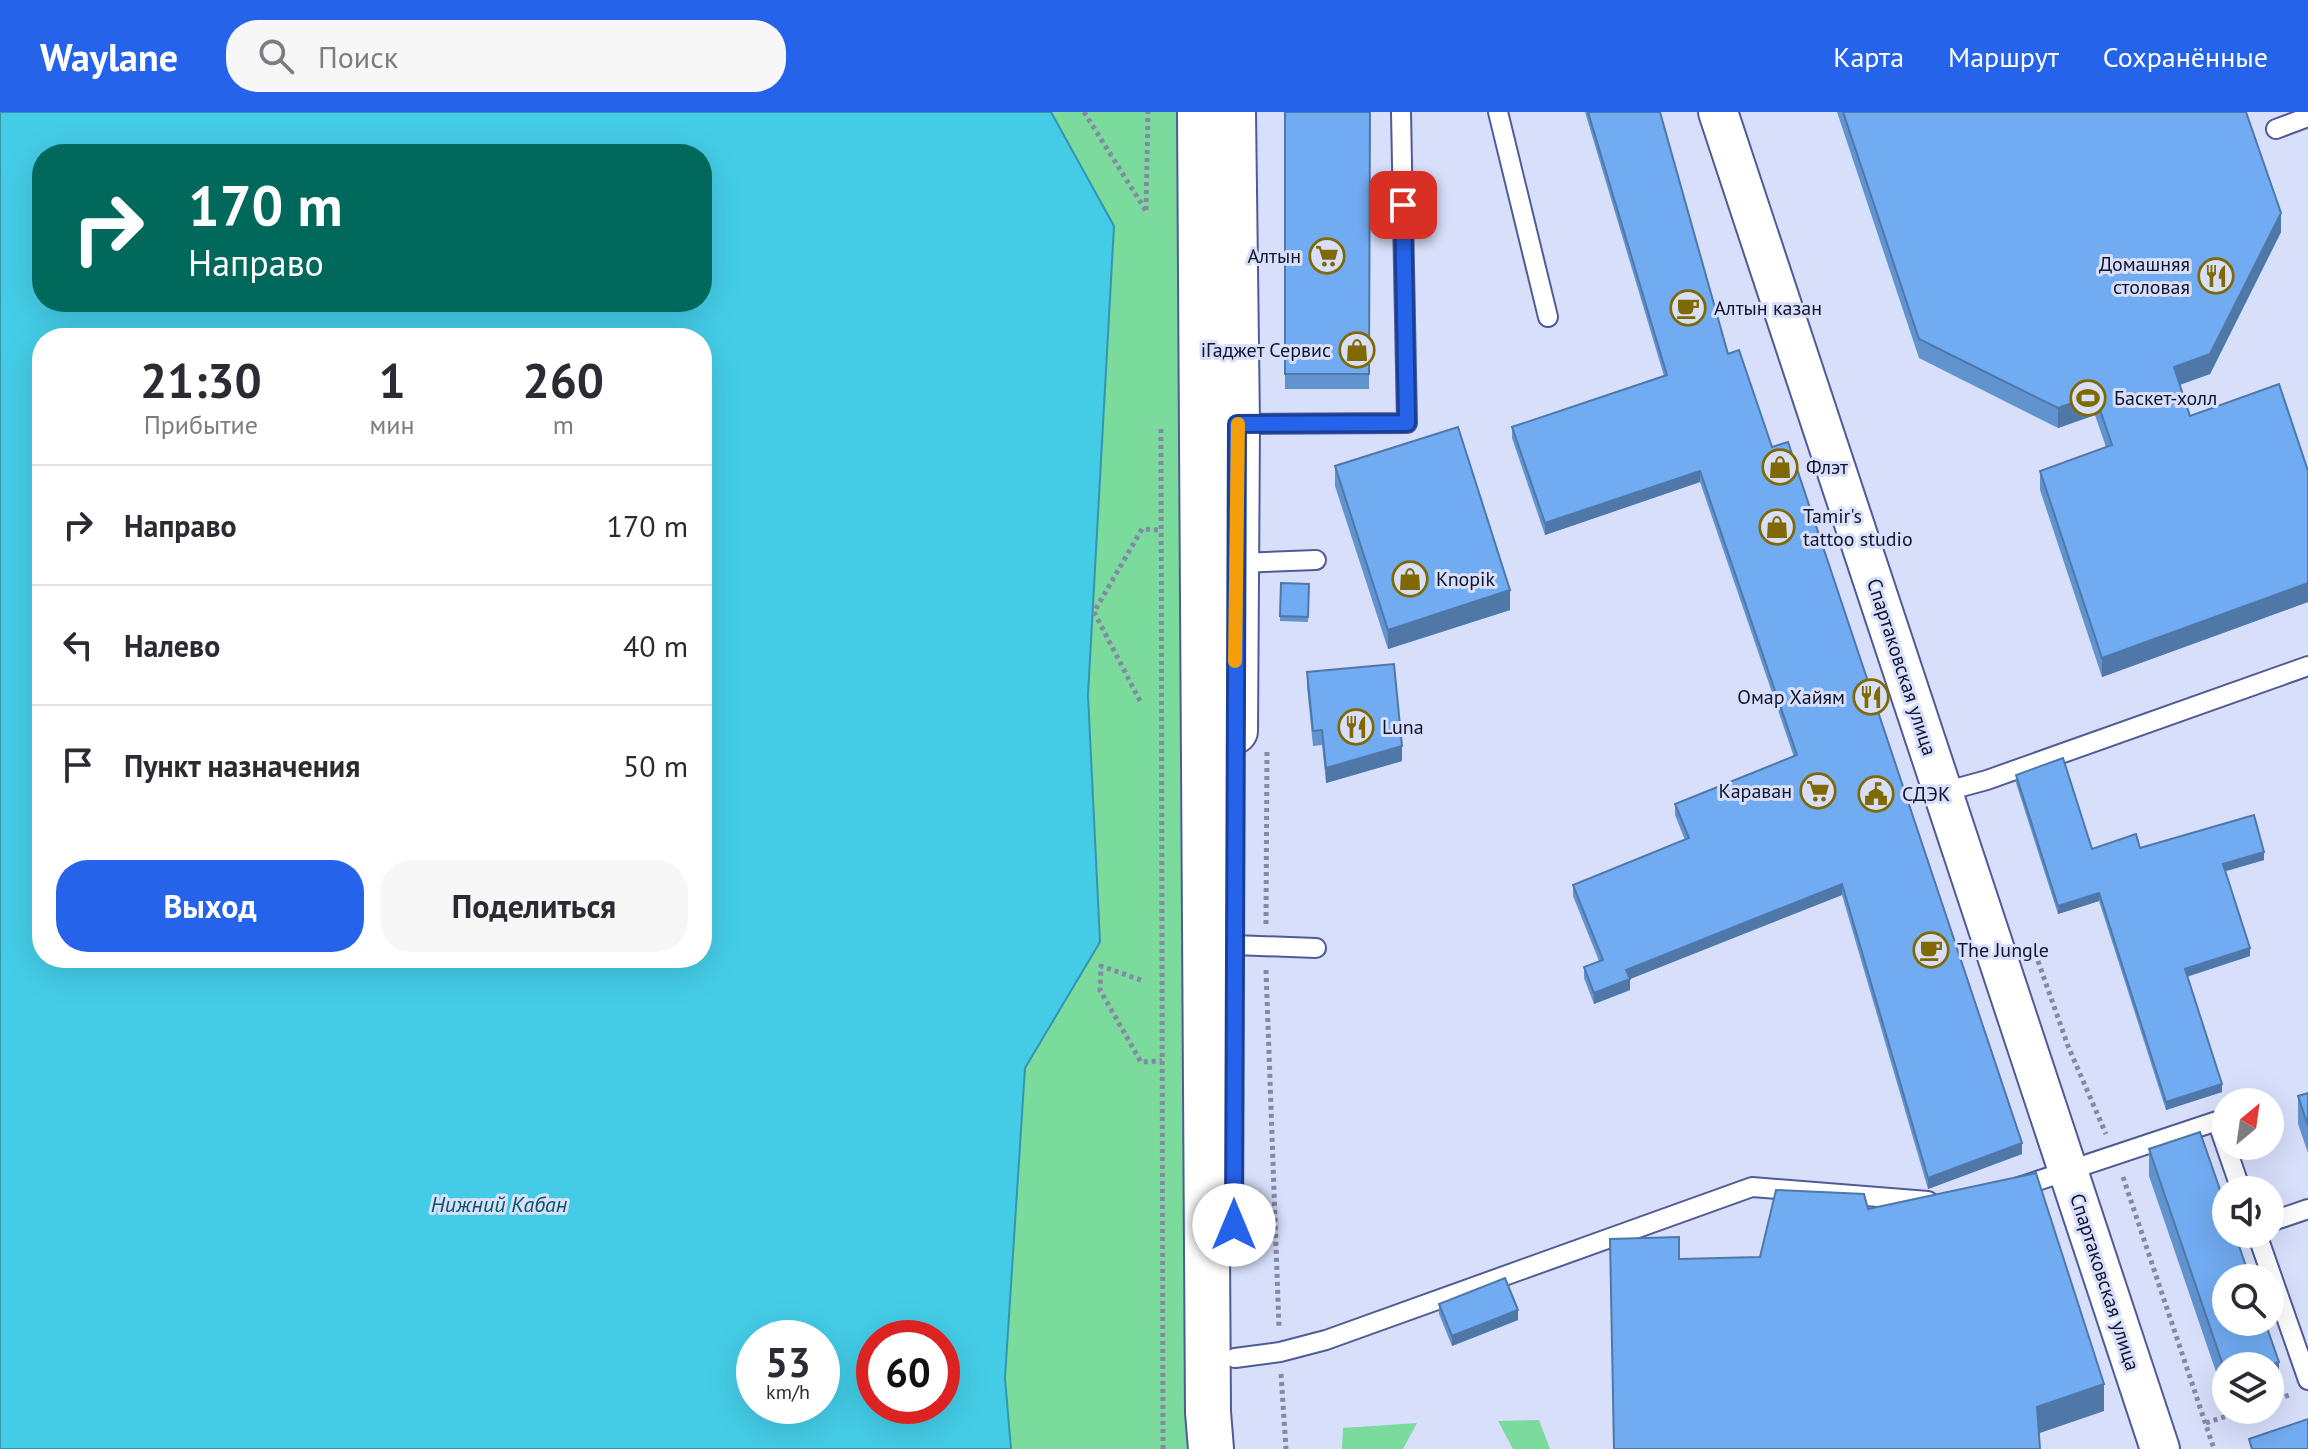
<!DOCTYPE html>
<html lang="ru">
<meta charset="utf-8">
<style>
:root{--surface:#fff;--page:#f7f7f7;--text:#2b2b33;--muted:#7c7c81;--line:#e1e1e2;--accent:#2563eb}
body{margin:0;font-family:"PT Sans",sans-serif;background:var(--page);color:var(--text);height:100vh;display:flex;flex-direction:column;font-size:30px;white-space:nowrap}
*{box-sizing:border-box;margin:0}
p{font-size:26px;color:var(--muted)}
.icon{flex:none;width:44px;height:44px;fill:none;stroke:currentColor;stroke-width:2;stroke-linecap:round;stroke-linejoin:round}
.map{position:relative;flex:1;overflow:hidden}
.side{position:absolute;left:32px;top:216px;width:680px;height:640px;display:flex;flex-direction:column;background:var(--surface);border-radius:32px;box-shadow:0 8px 32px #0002}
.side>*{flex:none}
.top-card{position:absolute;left:32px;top:32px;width:680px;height:168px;border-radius:32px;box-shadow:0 8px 32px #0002;background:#00695c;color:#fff;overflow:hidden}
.needle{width:52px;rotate:29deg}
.fabs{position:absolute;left:2212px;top:976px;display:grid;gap:16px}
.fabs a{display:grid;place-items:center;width:72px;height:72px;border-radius:50%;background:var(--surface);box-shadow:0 8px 32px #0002;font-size:40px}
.speed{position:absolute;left:736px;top:1208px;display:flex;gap:16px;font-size:40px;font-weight:700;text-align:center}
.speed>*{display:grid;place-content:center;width:104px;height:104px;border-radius:50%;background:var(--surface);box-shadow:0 8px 32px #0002;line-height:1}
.speed small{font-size:20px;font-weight:400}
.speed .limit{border:12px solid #d22;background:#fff;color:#111}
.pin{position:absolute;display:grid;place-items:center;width:68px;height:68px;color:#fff;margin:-34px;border-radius:16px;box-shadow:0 4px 12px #0006}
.me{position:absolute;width:88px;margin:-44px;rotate:0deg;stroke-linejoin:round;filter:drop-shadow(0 0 6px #0008)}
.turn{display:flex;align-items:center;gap:28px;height:168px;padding:0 24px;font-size:36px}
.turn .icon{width:104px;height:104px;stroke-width:2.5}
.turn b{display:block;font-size:56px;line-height:68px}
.eta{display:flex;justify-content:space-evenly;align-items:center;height:136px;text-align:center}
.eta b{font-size:48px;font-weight:800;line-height:56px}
.action{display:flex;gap:16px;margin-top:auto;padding:16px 24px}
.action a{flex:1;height:92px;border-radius:32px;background:var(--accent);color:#fff;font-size:32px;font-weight:800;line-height:92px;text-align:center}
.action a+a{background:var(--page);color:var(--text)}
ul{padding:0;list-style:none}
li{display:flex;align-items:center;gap:24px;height:120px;padding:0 24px;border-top:2px solid var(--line)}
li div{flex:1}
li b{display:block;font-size:30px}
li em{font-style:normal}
header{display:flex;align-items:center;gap:48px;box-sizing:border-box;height:112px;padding:0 40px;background:var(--accent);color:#fff}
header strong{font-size:38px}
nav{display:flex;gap:44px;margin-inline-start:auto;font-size:28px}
.search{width:560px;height:72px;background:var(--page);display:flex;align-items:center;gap:20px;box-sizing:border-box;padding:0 28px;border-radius:32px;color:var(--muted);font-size:30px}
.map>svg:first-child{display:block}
</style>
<header>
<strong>Waylane</strong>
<div class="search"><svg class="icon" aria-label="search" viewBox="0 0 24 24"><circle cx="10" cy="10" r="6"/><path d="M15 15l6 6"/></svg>Поиск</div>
<nav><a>Карта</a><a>Маршрут</a><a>Сохранённые</a></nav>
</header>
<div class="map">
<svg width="2308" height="1337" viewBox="0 0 2308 1337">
<rect width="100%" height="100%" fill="#d8dffb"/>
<g fill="#7adb9d">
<polygon points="1051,0 1186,0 1180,519 1184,851 1200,1337 1011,1337 1005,1266 1025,956 1100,830 1088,583 1114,114"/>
<polygon points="1539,1308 1550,1337 1513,1337 1498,1309"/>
<polygon points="1417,1311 1403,1337 1342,1337 1343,1316"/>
</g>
<path fill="#44cce7" stroke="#3495af" stroke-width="2" fill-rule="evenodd" d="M0 0H1051L1114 114 1088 583 1100 830 1025 956 1005 1266 1011 1337H0ZM42 42H702V190H42ZM42 226H702V846H42ZM754 1226H822V1294H754ZM942 1226V1294H874V1226Z"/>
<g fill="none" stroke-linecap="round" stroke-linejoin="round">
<defs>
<g id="service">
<polyline points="1498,0 1548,205"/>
<polyline points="2276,17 2308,5"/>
<polyline points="1237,312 1407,311 1401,0"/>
<polyline points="1236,451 1316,448"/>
<polyline points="1943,680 1987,668 2308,554"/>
<polyline points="1234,833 1316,836"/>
<polyline points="2016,1076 2217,1009 2241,1078"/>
<polyline points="2270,1110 2308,1097"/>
<polyline points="2257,1122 2308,1268"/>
<polyline points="1235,1246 1280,1240 1326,1228 1752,1075 1928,1089"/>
</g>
<polyline id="minor" points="1718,0 2160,1337"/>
<g id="primary">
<polyline points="1200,0 1208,1300 1211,1337"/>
<polyline points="1233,0 1237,312 1235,619"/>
</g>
</defs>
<use href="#service" stroke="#4f5b97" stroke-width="22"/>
<use href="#minor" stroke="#4f5b97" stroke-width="42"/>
<use href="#primary" stroke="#4f5b97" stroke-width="48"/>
<g stroke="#848aa5" stroke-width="5" stroke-dasharray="4 4" stroke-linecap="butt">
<polyline points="1084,0 1146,99"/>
<polyline points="1146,98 1148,0"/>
<polyline points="1161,317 1163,1337"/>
<polyline points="1140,589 1094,500 1142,417 1160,418"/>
<polyline points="1266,812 1267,638"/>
<polyline points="2038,849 2068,934 2106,1022"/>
<polyline points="1266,858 1279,1216"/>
<polyline points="1141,868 1101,854 1100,878 1141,950 1162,949"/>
<polyline points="2123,1065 2214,1337"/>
<polyline points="1281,1262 1286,1337"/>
<polyline points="2270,1290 2292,1282"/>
<polyline points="2206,1311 2245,1298"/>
</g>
<use href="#service" stroke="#fff" stroke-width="18"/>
<use href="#minor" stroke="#fff" stroke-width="38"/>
<use href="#primary" stroke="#fff" stroke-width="44"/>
</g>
<g fill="#6193cf">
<polygon points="1285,0 1370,0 1369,277 1285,277"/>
<polygon points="1585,0 1660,0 1728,242 1772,335 2022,1042 1928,1077 1842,783 1630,867 1630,878 1594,892 1584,866 1584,855 1599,849 1573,784 1573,773 1685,728 1675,703 1675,692 1794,645 1700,370 1545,423 1512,326 1512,315 1664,264"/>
<polygon points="1837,0 2246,0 2281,120 2210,262 2179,273 2190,304 2308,359 2308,490 2102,565 2040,378 2040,359 2106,335 2095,303 2058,316 1919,246"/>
<polygon points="1335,354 1510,498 1388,537 1335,374"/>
<polygon points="1281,471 1309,472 1308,510 1280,509"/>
<polygon points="1307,560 1402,649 1326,671 1322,633 1313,634 1307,575"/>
<polygon points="2016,663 2092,737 2140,736 2264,748 2225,759 2250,844 2187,865 2222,980 2166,998 2099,789 2058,802 2016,671"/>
<polygon points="2308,981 2308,1041 2298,1012 2298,984"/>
<polygon points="2149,1037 2279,1277 2226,1254 2226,1289 2149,1064"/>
<polygon points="1439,1192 1518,1208 1452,1234 1439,1202"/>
</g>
<g fill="#4f78a9">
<polygon points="2281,101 2281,120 2210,262 2174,275 2174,255"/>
<polygon points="2095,283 2095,303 2058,316 2058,296"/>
<polygon points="1700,359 1700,370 1545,423 1545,411"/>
<polygon points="2308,471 2308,490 2102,565 2102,546"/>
<polygon points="1510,478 1510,498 1388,537 1388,518"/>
<polygon points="1402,634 1402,649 1326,671 1326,656"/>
<polygon points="2264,740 2264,748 2223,760 2223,752"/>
<polygon points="1842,772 1842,783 1630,867 1630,878 1594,892 1594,881 1626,858"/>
<polygon points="2099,781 2099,789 2058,802 2058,794"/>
<polygon points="2250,836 2250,844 2185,865 2185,857"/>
<polygon points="2222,972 2222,980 2166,998 2166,990"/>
<polygon points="2022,1031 2022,1042 1928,1077 1928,1066"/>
<polygon points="1518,1198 1518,1208 1452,1234 1452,1224"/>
<polygon points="2279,1250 2279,1277 2270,1280 2270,1254 2266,1254"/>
<polygon points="2104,1272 2104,1299 2037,1322 2037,1295"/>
</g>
<g fill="#71abf1" stroke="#4f78a9" stroke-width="2">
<polygon points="1285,0 1370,0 1369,262 1285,262"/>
<polygon points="1588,0 1660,0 1728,242 1739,238 1772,335 1788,330 2022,1031 1928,1066 1842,772 1626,858 1630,867 1594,881 1584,855 1603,848 1573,773 1689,726 1675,692 1797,643 1700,359 1545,411 1512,315 1667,263"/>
<polygon points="1843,0 2246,0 2281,101 2210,242 2174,255 2190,304 2279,272 2308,359 2308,471 2102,546 2040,359 2112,333 2095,283 2058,296 1919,227"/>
<polygon points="1458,315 1510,478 1388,518 1335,354"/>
<polygon points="1281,471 1309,472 1308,505 1280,504"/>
<polygon points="1394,552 1402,634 1326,656 1322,618 1313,619 1307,560"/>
<polygon points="2063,646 2092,737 2136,722 2140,736 2254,703 2264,740 2223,752 2250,836 2185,857 2222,972 2166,990 2099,781 2058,794 2016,663"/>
<polygon points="2308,981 2308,1014 2298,984"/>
<polygon points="2200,1020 2226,1095 2226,1122 2235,1122 2250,1166 2226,1166 2226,1210 2265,1210 2279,1250 2266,1254 2226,1254 2226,1262 2149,1037"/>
<polygon points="2036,1061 2104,1272 2037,1295 2040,1337 1614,1337 1610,1127 1679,1125 1679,1147 1760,1145 1776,1078 1864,1082 1868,1097"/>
<polygon points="1505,1166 1518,1198 1452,1224 1439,1192"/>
<polygon points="2308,1307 2308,1337 2252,1337 2249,1327"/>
</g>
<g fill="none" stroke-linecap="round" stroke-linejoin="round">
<defs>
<polyline id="route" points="1234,1113 1237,312 1407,311 1403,93"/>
</defs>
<use href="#route" stroke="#184099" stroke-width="20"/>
<use href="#route" stroke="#2563eb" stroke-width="14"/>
<polyline stroke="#f59e0b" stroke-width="14" points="1235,549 1238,312"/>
</g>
<defs>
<symbol id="supermarket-ring" viewBox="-11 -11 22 22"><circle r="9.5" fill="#d8dffb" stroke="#7f6900" stroke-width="1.5"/><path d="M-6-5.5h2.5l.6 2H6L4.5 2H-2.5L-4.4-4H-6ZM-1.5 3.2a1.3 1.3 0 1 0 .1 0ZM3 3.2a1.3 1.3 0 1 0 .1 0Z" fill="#7f6900"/></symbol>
<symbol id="restaurant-ring" viewBox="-11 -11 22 22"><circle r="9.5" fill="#d8dffb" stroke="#7f6900" stroke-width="1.5"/><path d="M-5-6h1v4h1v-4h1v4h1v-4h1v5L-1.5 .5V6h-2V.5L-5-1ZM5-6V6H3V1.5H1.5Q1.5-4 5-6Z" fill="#7f6900"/></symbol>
<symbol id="cafe-ring" viewBox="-11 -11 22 22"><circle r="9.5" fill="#d8dffb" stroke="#7f6900" stroke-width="1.5"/><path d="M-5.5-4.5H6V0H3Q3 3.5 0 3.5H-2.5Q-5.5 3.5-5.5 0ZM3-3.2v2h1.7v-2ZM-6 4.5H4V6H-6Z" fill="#7f6900"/></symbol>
<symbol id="shop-ring" viewBox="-11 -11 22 22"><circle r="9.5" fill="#d8dffb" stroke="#7f6900" stroke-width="1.5"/><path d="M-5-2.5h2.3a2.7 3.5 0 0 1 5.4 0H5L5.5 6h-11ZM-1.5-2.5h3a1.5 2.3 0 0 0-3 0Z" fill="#7f6900"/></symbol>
<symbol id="stadium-ring" viewBox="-11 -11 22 22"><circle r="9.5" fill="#d8dffb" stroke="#7f6900" stroke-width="1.5"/><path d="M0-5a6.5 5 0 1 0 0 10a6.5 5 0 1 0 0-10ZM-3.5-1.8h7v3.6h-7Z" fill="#7f6900"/></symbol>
<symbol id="civic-ring" viewBox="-11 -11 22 22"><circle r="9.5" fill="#d8dffb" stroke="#7f6900" stroke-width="1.5"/><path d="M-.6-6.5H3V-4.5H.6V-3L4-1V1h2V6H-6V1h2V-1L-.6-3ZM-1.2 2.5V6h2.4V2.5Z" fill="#7f6900"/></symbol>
</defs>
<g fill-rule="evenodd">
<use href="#supermarket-ring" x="1307" y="124" width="40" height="40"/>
<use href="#restaurant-ring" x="2196" y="144" width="40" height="40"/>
<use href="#cafe-ring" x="1668" y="176" width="40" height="40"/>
<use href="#shop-ring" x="1337" y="218" width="40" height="40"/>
<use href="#stadium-ring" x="2068" y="266" width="40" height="40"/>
<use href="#shop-ring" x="1760" y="335" width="40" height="40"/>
<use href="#shop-ring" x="1757" y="395" width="40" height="40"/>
<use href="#shop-ring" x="1390" y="447" width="40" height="40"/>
<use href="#restaurant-ring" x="1851" y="565" width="40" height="40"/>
<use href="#restaurant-ring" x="1336" y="595" width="40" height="40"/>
<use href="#supermarket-ring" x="1798" y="659" width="40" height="40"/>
<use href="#civic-ring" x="1856" y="662" width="40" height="40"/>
<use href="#cafe-ring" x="1911" y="818" width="40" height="40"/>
</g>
<g text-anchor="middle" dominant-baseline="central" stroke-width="6" stroke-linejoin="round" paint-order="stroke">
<g font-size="20" fill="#10142d" stroke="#d8dffb" text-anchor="start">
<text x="1301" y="144" text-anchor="end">Алтын</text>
<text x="2190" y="152" text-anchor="end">Домашняя<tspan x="2190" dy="23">столовая</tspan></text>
<text x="1714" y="196">Алтын казан</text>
<text x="1331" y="238" text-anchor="end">iГаджет Сервис</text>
<text x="2114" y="286">Баскет-холл</text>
<text x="1806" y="355">Флэт</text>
<text x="1803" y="404">Tamir's<tspan x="1803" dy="23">tattoo studio</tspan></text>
<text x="1436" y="467">Knopik</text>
<text x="1845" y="585" text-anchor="end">Омар Хайям</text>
<text x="1382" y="615">Luna</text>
<text x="1792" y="679" text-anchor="end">Караван</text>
<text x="1902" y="682">СДЭК</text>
<text x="1957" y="838">The Jungle</text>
</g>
<g font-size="20" fill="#10142d" stroke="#d8dffb">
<text transform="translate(1902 555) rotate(72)">Спартаковская улица</text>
<text transform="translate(2105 1170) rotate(72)">Спартаковская улица</text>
</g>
<g font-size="22" font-style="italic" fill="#065765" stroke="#d8dffb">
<text x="499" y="1092">Нижний Кабан</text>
</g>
</g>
</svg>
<div class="fabs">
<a><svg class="needle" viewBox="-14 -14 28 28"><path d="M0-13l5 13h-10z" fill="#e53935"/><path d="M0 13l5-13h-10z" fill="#7c7c81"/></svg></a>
<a><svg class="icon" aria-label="sound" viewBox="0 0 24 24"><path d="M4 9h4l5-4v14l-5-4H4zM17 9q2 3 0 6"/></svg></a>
<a><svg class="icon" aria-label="search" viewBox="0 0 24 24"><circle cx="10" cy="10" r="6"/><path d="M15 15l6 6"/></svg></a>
<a><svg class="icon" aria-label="layers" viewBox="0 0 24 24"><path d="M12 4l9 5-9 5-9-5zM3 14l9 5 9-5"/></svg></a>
</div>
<div class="speed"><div>53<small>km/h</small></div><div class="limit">60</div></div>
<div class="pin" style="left:1403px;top:93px;background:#d93025"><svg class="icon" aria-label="arrive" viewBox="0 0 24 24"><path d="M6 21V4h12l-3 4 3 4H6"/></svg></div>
<svg class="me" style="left:1234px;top:1113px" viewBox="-20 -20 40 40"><circle r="19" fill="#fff"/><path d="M0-13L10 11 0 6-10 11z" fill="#2563eb"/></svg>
<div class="top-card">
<div class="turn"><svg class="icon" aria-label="right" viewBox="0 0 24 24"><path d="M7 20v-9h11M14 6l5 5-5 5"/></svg><div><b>170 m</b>Направо</div></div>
</div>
<section class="side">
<div class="eta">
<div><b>21:30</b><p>Прибытие</p></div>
<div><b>1</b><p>мин</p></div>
<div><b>260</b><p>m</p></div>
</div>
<ul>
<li><svg class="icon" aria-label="right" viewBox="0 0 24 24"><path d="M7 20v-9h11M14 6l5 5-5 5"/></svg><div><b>Направо</b></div><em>170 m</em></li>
<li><svg class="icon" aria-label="left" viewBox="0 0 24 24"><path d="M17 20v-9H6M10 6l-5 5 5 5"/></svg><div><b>Налево</b></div><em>40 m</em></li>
<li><svg class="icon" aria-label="arrive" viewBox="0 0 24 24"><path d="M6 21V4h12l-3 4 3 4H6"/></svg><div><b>Пункт назначения</b></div><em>50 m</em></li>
</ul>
<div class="action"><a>Выход</a><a>Поделиться</a></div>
</section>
</div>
